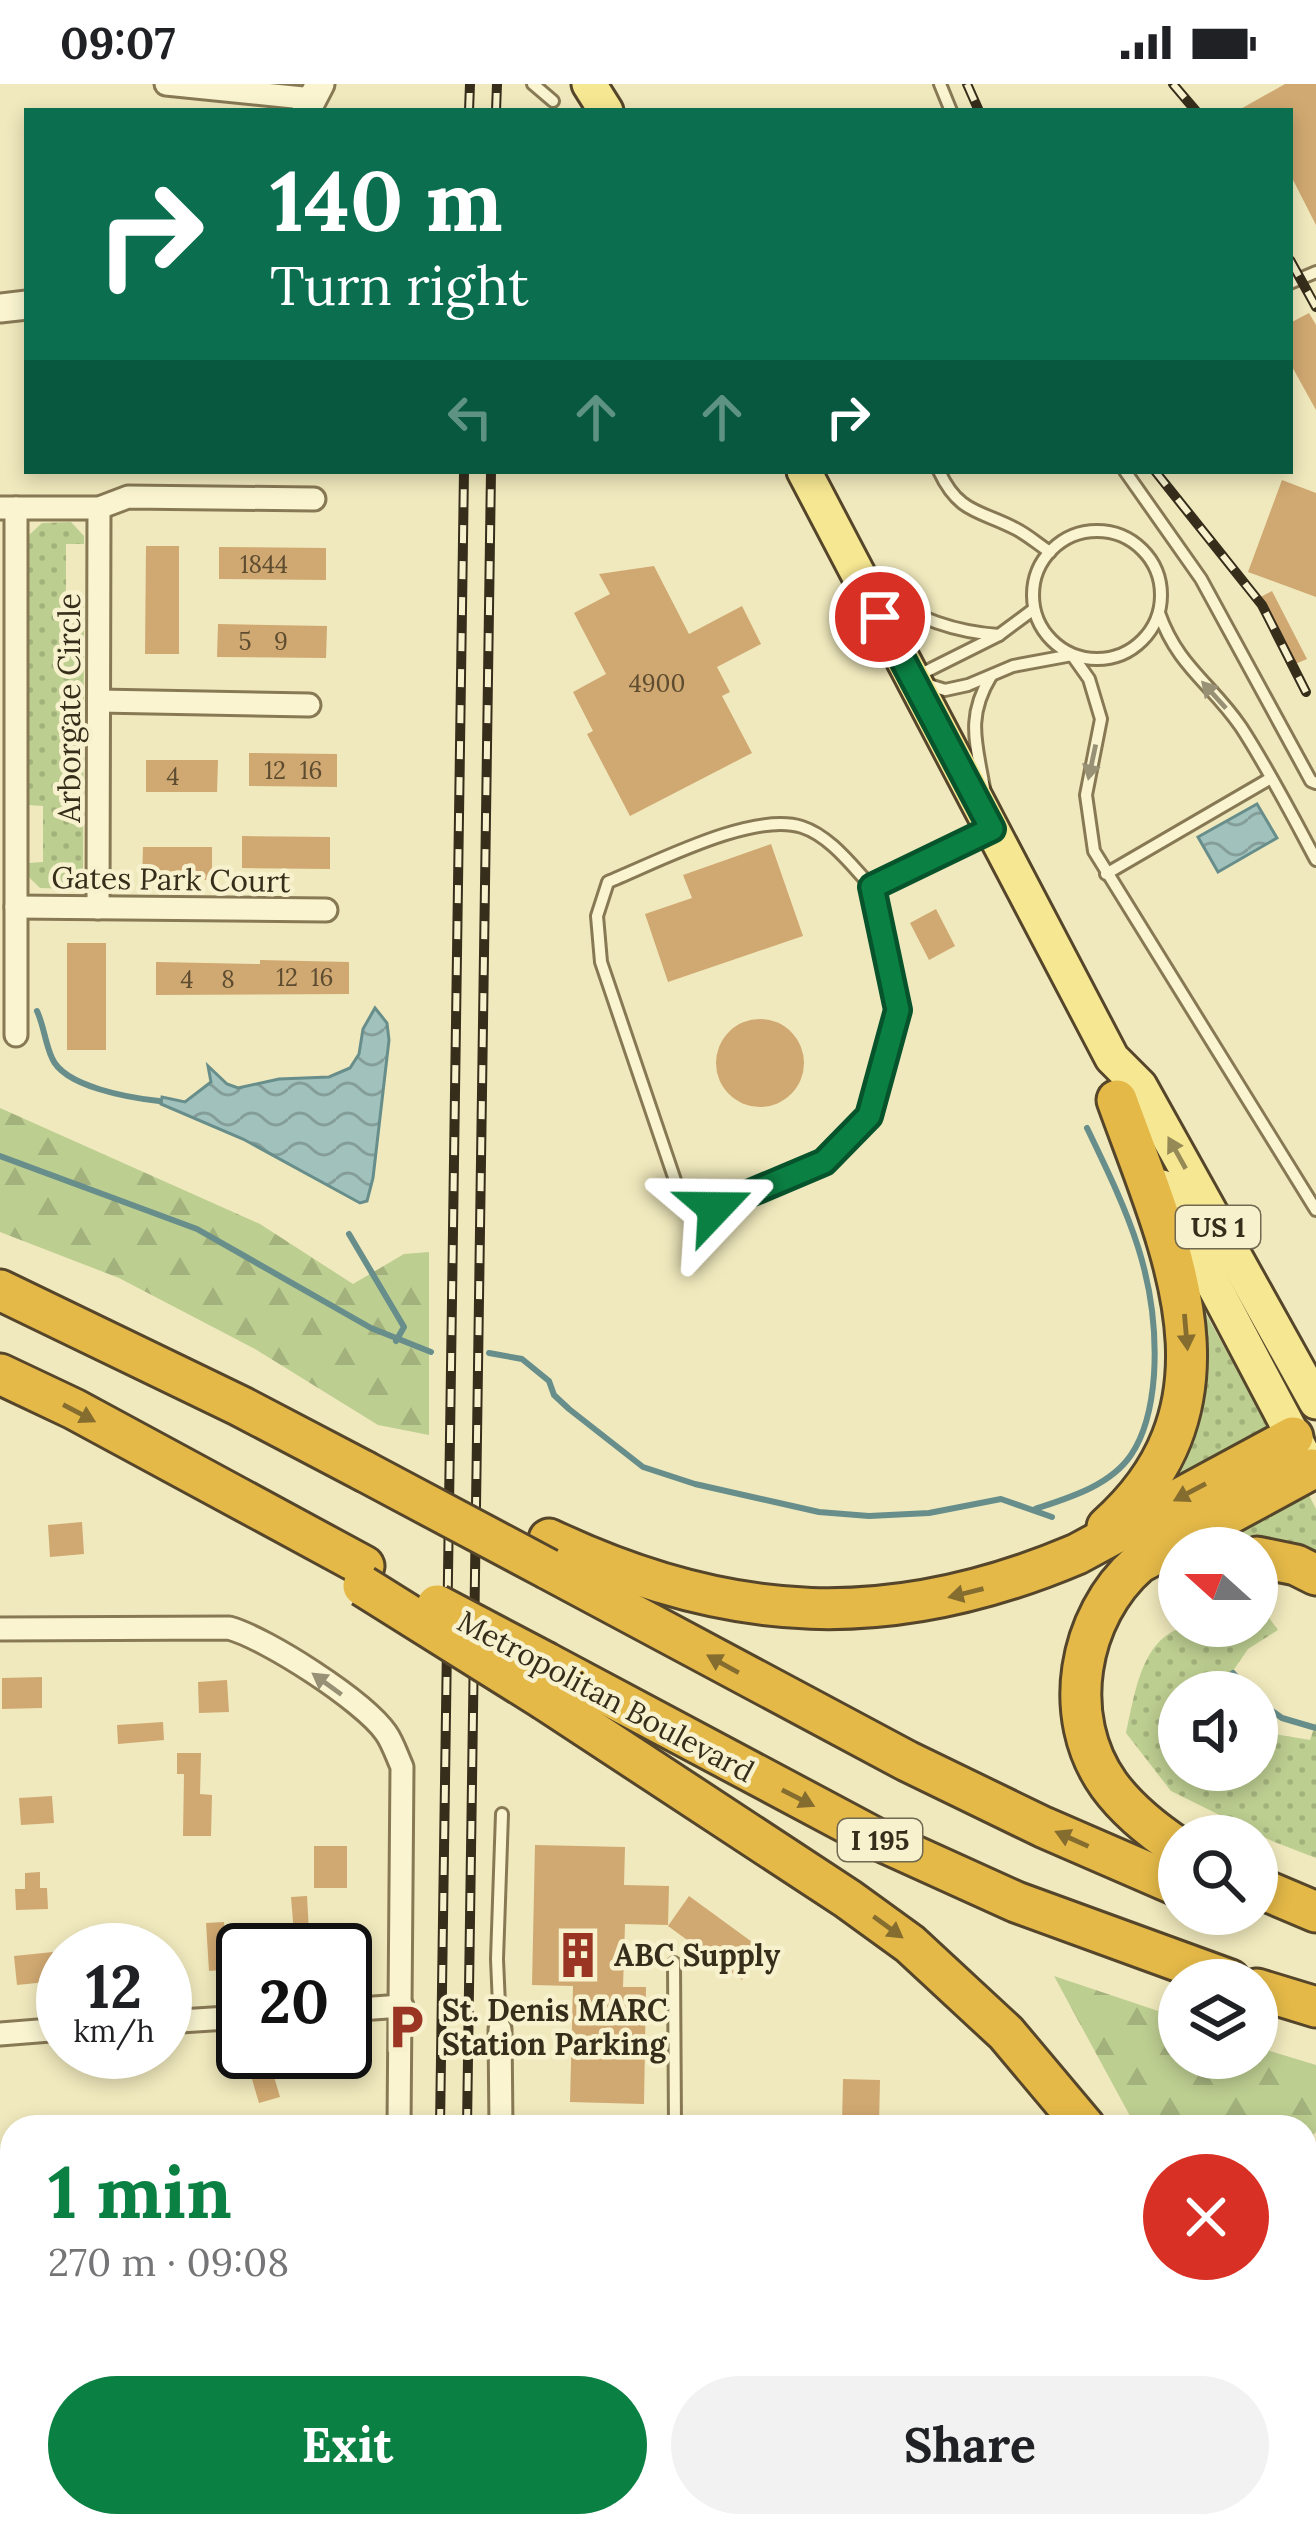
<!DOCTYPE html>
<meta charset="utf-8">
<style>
:root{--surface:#fff;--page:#f2f2f2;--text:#202124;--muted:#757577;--accent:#0b8043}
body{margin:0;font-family:Lora,serif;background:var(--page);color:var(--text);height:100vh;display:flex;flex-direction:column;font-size:45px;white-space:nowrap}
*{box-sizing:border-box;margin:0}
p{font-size:39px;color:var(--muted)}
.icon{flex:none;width:66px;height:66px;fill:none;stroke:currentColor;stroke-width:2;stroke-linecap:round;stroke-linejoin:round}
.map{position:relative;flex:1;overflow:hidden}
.panel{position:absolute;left:0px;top:2031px;width:1317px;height:423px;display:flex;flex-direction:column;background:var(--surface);border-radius:36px 36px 0 0;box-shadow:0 6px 18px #0003}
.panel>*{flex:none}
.banner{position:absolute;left:24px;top:24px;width:1269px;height:366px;border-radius:0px;box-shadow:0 6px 18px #0003;background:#0b6e4f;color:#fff;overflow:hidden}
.needle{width:78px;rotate:291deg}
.tools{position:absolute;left:1158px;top:1443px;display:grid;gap:24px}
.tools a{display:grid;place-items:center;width:120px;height:120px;border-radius:50%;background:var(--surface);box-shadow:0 6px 18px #0003;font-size:60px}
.speed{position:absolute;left:36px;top:1839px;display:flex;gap:24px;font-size:60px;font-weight:700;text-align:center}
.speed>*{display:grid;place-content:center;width:156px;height:156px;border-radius:50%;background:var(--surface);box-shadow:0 6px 18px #0003;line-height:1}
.speed small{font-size:30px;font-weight:400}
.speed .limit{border:6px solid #111;border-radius:18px;background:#fff;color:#111}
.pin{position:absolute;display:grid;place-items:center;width:102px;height:102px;color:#fff;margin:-51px;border:6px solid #fff;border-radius:50%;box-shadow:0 3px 12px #0007}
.me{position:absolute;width:132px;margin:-66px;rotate:67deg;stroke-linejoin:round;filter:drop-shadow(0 0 9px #0008)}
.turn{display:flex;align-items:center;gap:42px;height:252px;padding:0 48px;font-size:54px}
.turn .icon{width:156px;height:156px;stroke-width:2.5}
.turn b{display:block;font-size:84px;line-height:102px}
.lanes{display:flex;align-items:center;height:114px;padding:0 48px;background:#0003;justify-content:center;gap:60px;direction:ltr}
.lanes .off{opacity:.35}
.round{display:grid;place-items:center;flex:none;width:126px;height:126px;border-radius:63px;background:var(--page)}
.head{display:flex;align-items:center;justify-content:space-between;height:204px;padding:0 48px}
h1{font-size:72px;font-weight:800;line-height:90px;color:var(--accent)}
.cta{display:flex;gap:24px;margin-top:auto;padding:24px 48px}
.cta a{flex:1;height:138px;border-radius:72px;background:var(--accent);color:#fff;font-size:48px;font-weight:800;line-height:138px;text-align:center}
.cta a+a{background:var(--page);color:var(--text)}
.status{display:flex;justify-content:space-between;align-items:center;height:84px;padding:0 60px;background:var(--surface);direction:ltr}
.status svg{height:33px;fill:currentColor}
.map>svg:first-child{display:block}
</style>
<div class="status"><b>09:07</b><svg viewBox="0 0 49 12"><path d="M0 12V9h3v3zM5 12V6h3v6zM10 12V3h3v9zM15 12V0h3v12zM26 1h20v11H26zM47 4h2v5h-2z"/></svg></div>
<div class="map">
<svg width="1316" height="2452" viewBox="0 0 1316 2452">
<defs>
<pattern id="grass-dots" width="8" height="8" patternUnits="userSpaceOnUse" patternTransform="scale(3)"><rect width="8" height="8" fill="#bdce91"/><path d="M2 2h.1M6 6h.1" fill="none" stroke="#a3b17c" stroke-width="1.8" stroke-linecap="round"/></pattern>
<pattern id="forest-firs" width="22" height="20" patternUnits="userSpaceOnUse" patternTransform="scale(3)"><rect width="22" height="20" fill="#bdce91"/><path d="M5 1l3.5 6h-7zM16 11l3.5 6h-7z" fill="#a3b17c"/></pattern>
<pattern id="water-waves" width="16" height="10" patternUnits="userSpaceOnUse" patternTransform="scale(3)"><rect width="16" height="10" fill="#a1c1bc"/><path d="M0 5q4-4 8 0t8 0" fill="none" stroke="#849d98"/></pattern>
</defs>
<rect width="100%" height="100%" fill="#f0e9bd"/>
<g fill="url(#grass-dots)">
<polygon points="71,438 84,452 84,460 66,460 66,511 84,512 83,792 70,805 40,804 28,792 28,779 43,778 43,722 28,721 29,451 42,439"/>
<polygon points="1196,1212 1271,1348 1149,1413"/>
<polygon points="1308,1409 1316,1425 1316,1482 1247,1462 1216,1462 1213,1458"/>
<path d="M1257 1529 1266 1530 1278 1546 1248 1565 1222 1603 1224 1608H1179V1686H1257V1647L1310 1656 1316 1638V1774L1272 1757 1171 1707 1126 1649C1135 1611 1141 1549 1190 1542 1211 1539 1235 1542 1257 1542Z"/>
</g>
<g fill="url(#forest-firs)">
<polygon points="0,1024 260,1140 353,1200 404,1170 429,1168 429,1351 378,1341 255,1265 119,1194 0,1148"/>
<polygon points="1054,1892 1179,1934 1179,1974 1257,1974 1257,1963 1316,1981 1316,2048 1305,2058 1305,2043 1136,2043"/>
</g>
<g fill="url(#water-waves)" stroke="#688e8b" stroke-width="3">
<polygon points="1257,720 1277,754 1218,788 1198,753"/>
<polygon points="375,924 387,939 389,956 373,1094 367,1117 360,1119 243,1055 161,1020 162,1013 185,1018 211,998 208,982 227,1000 238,1004 279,995 329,993 350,984 359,970 363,945"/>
</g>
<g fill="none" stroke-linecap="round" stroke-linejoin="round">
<g stroke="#688e8b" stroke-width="6">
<path d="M37 927C44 942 45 959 52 974 64 1003 131 1014 159 1017"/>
<polyline points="0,1072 197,1145 371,1244 431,1268"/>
<polyline points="349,1150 404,1243 396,1257"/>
<polyline points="489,1269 522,1275 549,1297 554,1311 569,1325 643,1383 695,1400 819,1428 869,1432 929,1429 1001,1415 1052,1433"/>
<path d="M1035 1425C1068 1414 1110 1402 1131 1371 1146 1349 1152 1318 1154 1291 1160 1195 1128 1129 1087 1044"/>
<polyline points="1233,1589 1250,1608"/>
<polyline points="1257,1616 1282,1634 1316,1644"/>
</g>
</g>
<g fill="#d0a871">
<polygon points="1285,0 1316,0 1316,141 1290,90 1290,27 1237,27"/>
<polygon points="1309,229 1316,241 1316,326 1290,279 1290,239"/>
<polygon points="1282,396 1316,409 1316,513 1248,488"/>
<polygon points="146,462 179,462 179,570 145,570"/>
<polygon points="219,463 326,464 326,496 219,495"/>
<polygon points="654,482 689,550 742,522 761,560 717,583 730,608 722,612 752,669 630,732 587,650 593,647 573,608 606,590 574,529 610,510 599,490"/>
<polygon points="1272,507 1307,575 1288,583 1255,516"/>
<polygon points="218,540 327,542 326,574 217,573"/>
<polygon points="249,669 337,670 337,703 249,702"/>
<polygon points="146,676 218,676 217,708 146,708"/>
<polygon points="242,752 330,753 330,785 242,784"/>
<polygon points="771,760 803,852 668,898 645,830 692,814 683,791"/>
<polygon points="143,763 212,763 212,796 142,795"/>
<polygon points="936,825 955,862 929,876 910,839"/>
<rect x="67" y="859" width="39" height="107"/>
<polygon points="260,876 349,878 349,910 156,911 156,878 260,880"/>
<circle cx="760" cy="979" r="44"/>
<polygon points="82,1438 84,1470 50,1473 48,1441"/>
<polygon points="42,1593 42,1624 2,1625 2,1594"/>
<polygon points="227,1596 229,1628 199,1629 198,1598"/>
<polygon points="163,1638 164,1656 118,1660 117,1641"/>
<polygon points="177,1669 201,1669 200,1710 212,1711 211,1752 183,1752 184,1690 177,1690"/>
<polygon points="52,1712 54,1739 21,1741 19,1714"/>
<polygon points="535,1761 625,1763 624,1801 669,1802 668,1841 625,1840 623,1903 646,1903 644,2020 570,2018 573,1902 532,1901"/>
<rect x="314" y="1762" width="33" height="42"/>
<polygon points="40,1788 40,1804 47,1804 48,1825 16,1826 15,1805 25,1805 25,1789"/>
<polygon points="307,1812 310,1866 277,1866 276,1850 294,1850 291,1813"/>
<polygon points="689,1812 763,1866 742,1896 668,1842"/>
<polygon points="224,1838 225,1847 232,1847 233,1852 233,1885 209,1887 206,1839"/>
<polygon points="53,1868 56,1897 17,1901 14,1872"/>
<polygon points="270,1979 280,2013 259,2019 249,1985"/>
<polygon points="843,1995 880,1996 879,2040 842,2040"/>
</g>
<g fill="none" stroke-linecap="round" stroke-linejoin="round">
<defs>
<g id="service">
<polyline points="533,0 553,17"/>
<polyline points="940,0 951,27"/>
<polyline points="1290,199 1316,188"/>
<path d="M939 387C959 430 980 426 1016 445 1028 451 1039 461 1050 468"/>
<polyline points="1125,387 1201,495 1311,697 1316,699"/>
<circle cx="1097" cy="511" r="64"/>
<path d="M879 511C919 534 953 548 999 551"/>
<path d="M1159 529C1178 583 1211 599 1241 643 1269 686 1292 731 1316 776"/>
<polyline points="915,593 999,551 1034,525"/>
<polyline points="926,600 945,606 968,601 1013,582 1072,571 1089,595 1101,635 1086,711 1094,767 1316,1126"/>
<path d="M984 704C976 658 966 633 991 592"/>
<polyline points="1106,790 1271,694"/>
<path d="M872 803C852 782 830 752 802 743 753 727 655 779 608 798L597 832 601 878 680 1111 695 1122 715 1124 824 1078 869 1032 898 926 872 803 986 748"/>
<polyline points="674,1879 675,2043"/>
<polyline points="500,1945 497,1875 502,1730"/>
</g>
<g id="minor">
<polyline points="166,0 313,15"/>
<polyline points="0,424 99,424 128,413 314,415"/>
<polyline points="99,617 309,621"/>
<polyline points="16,823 326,826"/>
<polyline points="98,824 99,424"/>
<polyline points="16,951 16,424"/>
<path d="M0 1545 229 1544C266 1554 364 1617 386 1649 393 1659 397 1672 402 1683L399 2043"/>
<polyline points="345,1926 402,1922"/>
<polyline points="165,1938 243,1933"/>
<polyline points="500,1945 501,2043"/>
<polyline points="0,1950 63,1945"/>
<polyline points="0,2137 12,2134"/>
<polyline points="80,2452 98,2442"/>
<polyline points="836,2452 836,2442"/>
</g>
<g id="tertiary">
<polyline points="306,27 320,0"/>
<polyline points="0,224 27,221"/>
<polyline points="1153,2442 1158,2452"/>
<polyline points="321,2452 338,2442"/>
</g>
<g id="primary">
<polyline points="589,0 606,27"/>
<polyline points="804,387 1112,974 1140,1002 1316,1318"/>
<polyline points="1162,1103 1306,1376"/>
</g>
<g id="motorway">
<polyline points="0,1206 240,1322 364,1387"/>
<polyline points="0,1290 74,1325 364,1482"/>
<path d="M1107 1443C1248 1318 1169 1161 1117 1016"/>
<path d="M549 1455C730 1541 891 1549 1077 1470L1293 1353"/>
<polyline points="1257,1473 1296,1481 1316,1491"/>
<polyline points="548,1485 907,1677 1043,1743 1179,1802"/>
<polyline points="547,1579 877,1755 1016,1818 1230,1896"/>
<polyline points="545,1616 848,1815 910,1860 1006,1949 1085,2043"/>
<path d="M1179 1764C1152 1746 1128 1727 1109 1701 1060 1633 1078 1532 1139 1479L1312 1385"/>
<polyline points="1257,1803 1316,1828"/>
<polyline points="1257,1905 1316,1923"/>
<polyline points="1305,2096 1316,2082"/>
<polyline points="1305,2364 1316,2376"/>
</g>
</defs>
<use href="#service" stroke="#887955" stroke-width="16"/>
<use href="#minor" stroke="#887955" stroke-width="27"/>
<use href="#tertiary" stroke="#887955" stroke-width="33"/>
<use href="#primary" stroke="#55452a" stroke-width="39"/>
<use href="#motorway" stroke="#55452a" stroke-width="45"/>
<use href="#service" stroke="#faf5d0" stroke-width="10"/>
<use href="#minor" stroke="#faf5d0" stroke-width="21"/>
<use href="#tertiary" stroke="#faf5d0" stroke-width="27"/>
<use href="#primary" stroke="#f6e792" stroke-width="33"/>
<use href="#motorway" stroke="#e4b948" stroke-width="39"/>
<defs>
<g id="rail">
<polyline points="967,0 979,27"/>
<polyline points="1173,0 1196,27"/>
<polyline points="469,27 470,0"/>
<polyline points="496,27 497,0"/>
<polyline points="1290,176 1316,223"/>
<polyline points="1155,387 1262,521 1306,608"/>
<polyline points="440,2043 464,387"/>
<polyline points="467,2043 491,387"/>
<polyline points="426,2452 427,2442"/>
<polyline points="449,2452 451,2442"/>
</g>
</defs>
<use href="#rail" stroke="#372d1b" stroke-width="10"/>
<use href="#rail" stroke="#f7f1cd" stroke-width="6" stroke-dasharray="18" stroke-linecap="butt"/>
<defs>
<g id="motorway-bridge">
<polyline points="364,1387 548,1485"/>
<polyline points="363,1502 545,1616"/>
<polyline points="437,1521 547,1579"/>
</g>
</defs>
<use href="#motorway-bridge" stroke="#55452a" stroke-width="45" stroke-linecap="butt"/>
<use href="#motorway-bridge" stroke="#e4b948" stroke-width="39"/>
</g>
<defs><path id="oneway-solid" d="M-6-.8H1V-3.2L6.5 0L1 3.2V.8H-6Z" transform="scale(3)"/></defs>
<g fill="#989176">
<use href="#oneway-solid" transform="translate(1214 611) rotate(-132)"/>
<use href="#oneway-solid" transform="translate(1092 678) rotate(102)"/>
<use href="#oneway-solid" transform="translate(327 1600) rotate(-144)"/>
</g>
<use fill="#968a56" href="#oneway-solid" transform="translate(1177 1069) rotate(-119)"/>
<g fill="#856c2f">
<use href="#oneway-solid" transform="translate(1186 1248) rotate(85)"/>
<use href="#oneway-solid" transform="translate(79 1329) rotate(28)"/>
<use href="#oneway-solid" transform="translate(1190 1408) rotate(152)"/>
<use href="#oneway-solid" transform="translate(966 1509) rotate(166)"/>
<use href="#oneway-solid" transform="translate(723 1580) rotate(-151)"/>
<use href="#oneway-solid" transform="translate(798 1714) rotate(27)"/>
<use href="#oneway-solid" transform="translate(1072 1755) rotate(-156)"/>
<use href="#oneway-solid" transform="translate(888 1843) rotate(36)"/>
</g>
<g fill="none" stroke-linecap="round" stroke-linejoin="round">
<defs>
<polyline id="route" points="715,1124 824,1078 869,1032 898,926 872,803 992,745 880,533"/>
</defs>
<use href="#route" stroke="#07532c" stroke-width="30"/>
<use href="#route" stroke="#0b8043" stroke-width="21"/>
</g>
<defs>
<symbol id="building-bare" viewBox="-9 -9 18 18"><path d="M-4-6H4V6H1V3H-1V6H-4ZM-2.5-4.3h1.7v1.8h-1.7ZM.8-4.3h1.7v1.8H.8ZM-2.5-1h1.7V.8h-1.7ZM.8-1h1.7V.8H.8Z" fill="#9a3523" stroke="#f7f1cd" stroke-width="2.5" paint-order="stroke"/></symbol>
<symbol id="parking-bare" viewBox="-9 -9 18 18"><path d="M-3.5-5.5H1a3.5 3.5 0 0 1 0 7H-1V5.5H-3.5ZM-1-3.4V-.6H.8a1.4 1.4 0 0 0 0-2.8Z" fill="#9a3523" stroke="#f7f1cd" stroke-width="2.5" paint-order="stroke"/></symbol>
</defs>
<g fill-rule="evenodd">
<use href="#building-bare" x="545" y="1838" width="66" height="66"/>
<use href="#parking-bare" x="373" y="1910" width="66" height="66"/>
</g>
<g text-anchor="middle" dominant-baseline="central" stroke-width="9" stroke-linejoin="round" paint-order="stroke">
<g font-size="24" fill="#5d4c30">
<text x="264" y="480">1844</text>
<text x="245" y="557">5</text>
<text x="281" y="557">9</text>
<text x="657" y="599">4900</text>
<text x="275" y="686">12</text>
<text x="311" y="686">16</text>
<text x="173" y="692">4</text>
<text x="287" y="893">12</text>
<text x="322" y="893">16</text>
<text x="187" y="895">4</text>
<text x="228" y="895">8</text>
</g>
<g fill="#f7f1cd" stroke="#716850" stroke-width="3">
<rect x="1176" y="1122" width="84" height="42" rx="9"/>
<rect x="838" y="1735" width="84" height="42" rx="9"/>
</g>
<g font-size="27" font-weight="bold" fill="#372d1b">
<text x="1218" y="1143">US 1</text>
<text x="880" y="1756">I 195</text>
</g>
<g font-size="30" fill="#372d1b" stroke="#f7f1cd">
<text transform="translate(69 624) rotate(-90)">Arborgate Circle</text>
<text transform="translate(171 795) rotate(1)">Gates Park Court</text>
<text transform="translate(606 1612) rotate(28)">Metropolitan Boulevard</text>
</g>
<g font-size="30" font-weight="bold" fill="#372d1b" stroke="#f7f1cd" text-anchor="start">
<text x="614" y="1871">ABC Supply</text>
<text x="442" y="1926">St. Denis MARC<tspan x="442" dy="34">Station Parking</tspan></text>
</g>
</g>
</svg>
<div class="tools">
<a><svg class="needle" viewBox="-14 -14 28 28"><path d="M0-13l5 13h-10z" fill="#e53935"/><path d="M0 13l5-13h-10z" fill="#757577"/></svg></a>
<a><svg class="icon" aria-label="sound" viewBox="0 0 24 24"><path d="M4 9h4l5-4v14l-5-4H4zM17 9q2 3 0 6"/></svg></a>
<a><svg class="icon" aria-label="search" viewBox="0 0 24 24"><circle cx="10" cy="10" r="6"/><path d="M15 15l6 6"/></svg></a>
<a><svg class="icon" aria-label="layers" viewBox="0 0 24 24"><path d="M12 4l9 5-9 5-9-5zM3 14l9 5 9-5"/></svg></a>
</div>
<div class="speed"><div>12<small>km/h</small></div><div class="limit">20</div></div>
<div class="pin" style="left:880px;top:533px;background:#d93025"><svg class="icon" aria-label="arrive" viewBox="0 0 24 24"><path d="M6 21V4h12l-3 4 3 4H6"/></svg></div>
<svg class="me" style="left:715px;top:1124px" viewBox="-20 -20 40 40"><path d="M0-17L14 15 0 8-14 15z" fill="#0b8043" stroke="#fff" stroke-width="4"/></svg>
<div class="banner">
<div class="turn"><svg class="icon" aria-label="right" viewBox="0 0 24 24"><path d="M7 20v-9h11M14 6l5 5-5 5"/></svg><div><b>140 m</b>Turn right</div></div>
<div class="lanes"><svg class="icon off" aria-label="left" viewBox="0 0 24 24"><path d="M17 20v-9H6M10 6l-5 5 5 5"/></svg><svg class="icon off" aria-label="ahead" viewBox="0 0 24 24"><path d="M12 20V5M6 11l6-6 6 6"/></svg><svg class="icon off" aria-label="ahead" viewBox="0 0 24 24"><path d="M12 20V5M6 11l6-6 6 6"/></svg><svg class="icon" aria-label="right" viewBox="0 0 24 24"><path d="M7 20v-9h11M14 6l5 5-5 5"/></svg></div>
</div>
<section class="panel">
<div class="head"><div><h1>1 min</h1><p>270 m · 09:08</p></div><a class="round" style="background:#d93025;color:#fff"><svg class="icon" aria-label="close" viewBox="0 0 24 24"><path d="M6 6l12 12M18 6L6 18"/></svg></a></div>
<div class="cta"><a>Exit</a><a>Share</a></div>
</section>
</div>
